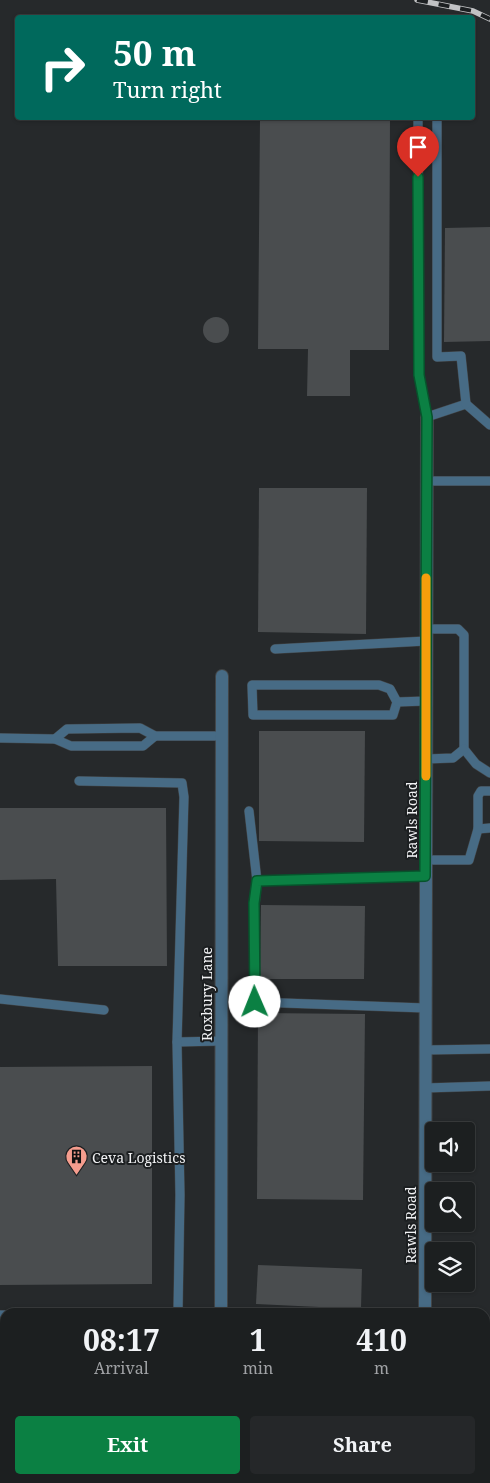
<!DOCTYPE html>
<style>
:root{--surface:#1c1f20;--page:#252729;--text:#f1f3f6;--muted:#a0a2a5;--line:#3a3d3e;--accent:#0b8043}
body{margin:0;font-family:"Noto Serif",serif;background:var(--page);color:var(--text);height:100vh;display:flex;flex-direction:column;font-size:19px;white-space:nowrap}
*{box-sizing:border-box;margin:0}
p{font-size:16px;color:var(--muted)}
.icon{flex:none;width:28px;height:28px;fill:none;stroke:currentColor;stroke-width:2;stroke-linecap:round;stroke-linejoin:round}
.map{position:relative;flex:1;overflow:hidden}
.panel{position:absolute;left:0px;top:1308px;width:490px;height:176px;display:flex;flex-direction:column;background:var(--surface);border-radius:15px 15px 0 0;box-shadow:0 1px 4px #0004,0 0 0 1px var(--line)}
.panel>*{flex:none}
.hud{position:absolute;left:15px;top:15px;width:460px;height:105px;border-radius:5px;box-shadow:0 1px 4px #0004,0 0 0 1px var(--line);background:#00695c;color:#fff;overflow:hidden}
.buttons{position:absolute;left:425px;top:1122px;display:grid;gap:10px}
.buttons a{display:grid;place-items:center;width:50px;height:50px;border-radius:5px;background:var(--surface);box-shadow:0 1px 4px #0004,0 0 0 1px var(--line);font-size:25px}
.pin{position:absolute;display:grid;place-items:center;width:42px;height:42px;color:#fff;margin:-51px -21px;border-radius:50% 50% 50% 0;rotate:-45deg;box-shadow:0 0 5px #0007}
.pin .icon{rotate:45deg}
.me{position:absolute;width:55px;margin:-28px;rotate:359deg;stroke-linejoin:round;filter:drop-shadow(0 0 4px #0008)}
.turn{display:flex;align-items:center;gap:18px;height:105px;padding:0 15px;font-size:22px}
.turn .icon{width:65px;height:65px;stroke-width:2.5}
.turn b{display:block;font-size:35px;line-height:42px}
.eta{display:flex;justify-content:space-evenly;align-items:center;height:85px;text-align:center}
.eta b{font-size:30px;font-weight:700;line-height:35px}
.button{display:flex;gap:10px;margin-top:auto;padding:10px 15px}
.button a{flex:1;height:58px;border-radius:5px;background:var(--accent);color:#fff;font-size:20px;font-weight:700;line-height:58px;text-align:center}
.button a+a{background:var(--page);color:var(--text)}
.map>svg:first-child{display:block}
</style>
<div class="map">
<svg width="490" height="1483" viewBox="0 0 490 1483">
<rect width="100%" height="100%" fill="#26292b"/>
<g fill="#4a4d4f">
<polygon points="260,118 390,118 389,350 350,350 350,396 307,396 308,349 258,349"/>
<polygon points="490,227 490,341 444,342 445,228"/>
<circle cx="216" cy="330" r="13"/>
<polygon points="259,488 367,488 366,634 258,632"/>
<polygon points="259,731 365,731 364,842 259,841"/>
<polygon points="0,808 166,808 167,966 58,966 56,879 0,880"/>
<polygon points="261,905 365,906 364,979 260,979"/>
<polygon points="258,1013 365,1014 363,1200 257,1199"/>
<polygon points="152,1066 152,1284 0,1285 0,1067"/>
<polygon points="258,1265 362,1269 361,1309 256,1304"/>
</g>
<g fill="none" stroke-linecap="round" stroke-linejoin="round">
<defs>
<g id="service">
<polyline points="418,118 419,375 427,417 466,404 490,425"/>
<polyline points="437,118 437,357 461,356 466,404"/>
<polyline points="426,481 490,481"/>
<polyline points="426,629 458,629 464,635 464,749 476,764 490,773"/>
<polyline points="275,649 426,641"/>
<polygon points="252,685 379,685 390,689 397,702 393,715 253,715"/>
<polyline points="397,702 426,701"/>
<polyline points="0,738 55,739 71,746 143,746 155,736"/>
<polyline points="55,739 67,729 140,728 155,736 222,736"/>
<polyline points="426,759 453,758 464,749"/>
<polyline points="79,781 182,783 184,797 177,1042 221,1041"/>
<polyline points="249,811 257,881"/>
<polyline points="478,829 490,828"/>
<polyline points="425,860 469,860 478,829 478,796 481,791 490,791"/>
<polyline points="0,999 104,1010"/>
<polyline points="425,1008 255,1002 254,991 255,903 257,881 425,876"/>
<polyline points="177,1042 180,1195 178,1312"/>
<polyline points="425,1050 490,1049"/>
<polyline points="425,1088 490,1086"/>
<polyline points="0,1315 5,1315"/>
</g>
<g id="minor">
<polyline points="221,1312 222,676"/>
<polyline points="425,1312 427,417"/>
<polyline points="101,1483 101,1479"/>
</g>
<g id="secondary">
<polyline points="0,1362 5,1363"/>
<polyline points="485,1384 490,1384"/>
<polyline points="0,1391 5,1391"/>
<polyline points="485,1412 490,1413"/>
</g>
</defs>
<use href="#service" stroke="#424547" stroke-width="10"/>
<use href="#minor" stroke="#424547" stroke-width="14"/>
<use href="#secondary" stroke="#424547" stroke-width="14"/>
<use href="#service" stroke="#476b85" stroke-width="9"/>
<use href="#minor" stroke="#476b85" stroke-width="12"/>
<use href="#secondary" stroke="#5691b9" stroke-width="12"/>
<defs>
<polyline id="rail" points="417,0 473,11 490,19"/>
</defs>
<use href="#rail" stroke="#c1c2c4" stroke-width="5.5"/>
<use href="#rail" stroke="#1c1f21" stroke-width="4" stroke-dasharray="11" stroke-linecap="butt"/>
</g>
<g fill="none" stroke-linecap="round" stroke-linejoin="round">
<defs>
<polyline id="route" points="255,1002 254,903 257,881 425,876 427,417 419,375 418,177"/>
</defs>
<use href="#route" stroke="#07532c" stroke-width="12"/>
<use href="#route" stroke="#0b8043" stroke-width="9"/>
<polyline stroke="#f59e0b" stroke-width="9" points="426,776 426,578"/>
</g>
<defs>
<symbol id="building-pin" viewBox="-11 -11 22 30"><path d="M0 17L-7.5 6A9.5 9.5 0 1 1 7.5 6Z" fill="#f59d8e" stroke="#1c1f21"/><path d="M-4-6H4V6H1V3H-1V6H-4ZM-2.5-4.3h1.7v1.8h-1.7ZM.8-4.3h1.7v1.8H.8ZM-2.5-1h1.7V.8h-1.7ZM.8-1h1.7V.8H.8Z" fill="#111"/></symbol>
</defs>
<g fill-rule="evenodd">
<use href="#building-pin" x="64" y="1144" width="25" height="34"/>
</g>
<g text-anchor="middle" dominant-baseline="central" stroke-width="4" stroke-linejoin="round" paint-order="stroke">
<g font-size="14" fill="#f1f2f4" stroke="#1c1f21">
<text transform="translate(411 820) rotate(-90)">Rawls Road</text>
<text transform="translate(206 994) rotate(-90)">Roxbury Lane</text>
<text transform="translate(410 1225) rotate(-90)">Rawls Road</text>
</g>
<g font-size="14" fill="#f1f2f4" stroke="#1c1f21" text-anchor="start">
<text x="92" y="1157">Ceva Logistics</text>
</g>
</g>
</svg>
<div class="buttons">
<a><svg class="icon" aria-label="sound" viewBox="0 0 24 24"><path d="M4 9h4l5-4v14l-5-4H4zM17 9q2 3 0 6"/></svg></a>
<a><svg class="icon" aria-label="search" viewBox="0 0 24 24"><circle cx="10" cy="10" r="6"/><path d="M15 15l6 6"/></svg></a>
<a><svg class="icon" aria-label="layers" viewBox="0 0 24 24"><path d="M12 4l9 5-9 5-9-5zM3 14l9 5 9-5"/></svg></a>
</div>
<div class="pin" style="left:418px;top:177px;background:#d93025"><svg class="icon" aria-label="arrive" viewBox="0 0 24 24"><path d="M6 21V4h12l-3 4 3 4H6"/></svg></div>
<svg class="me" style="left:255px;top:1002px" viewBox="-20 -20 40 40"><circle r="19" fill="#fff"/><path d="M0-13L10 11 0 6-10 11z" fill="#0b8043"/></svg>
<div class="hud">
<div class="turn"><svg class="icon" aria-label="right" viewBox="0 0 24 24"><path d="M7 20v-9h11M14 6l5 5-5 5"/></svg><div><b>50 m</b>Turn right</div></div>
</div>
<section class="panel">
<div class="eta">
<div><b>08:17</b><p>Arrival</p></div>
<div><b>1</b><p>min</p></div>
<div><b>410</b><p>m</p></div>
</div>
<div class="button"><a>Exit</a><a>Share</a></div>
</section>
</div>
